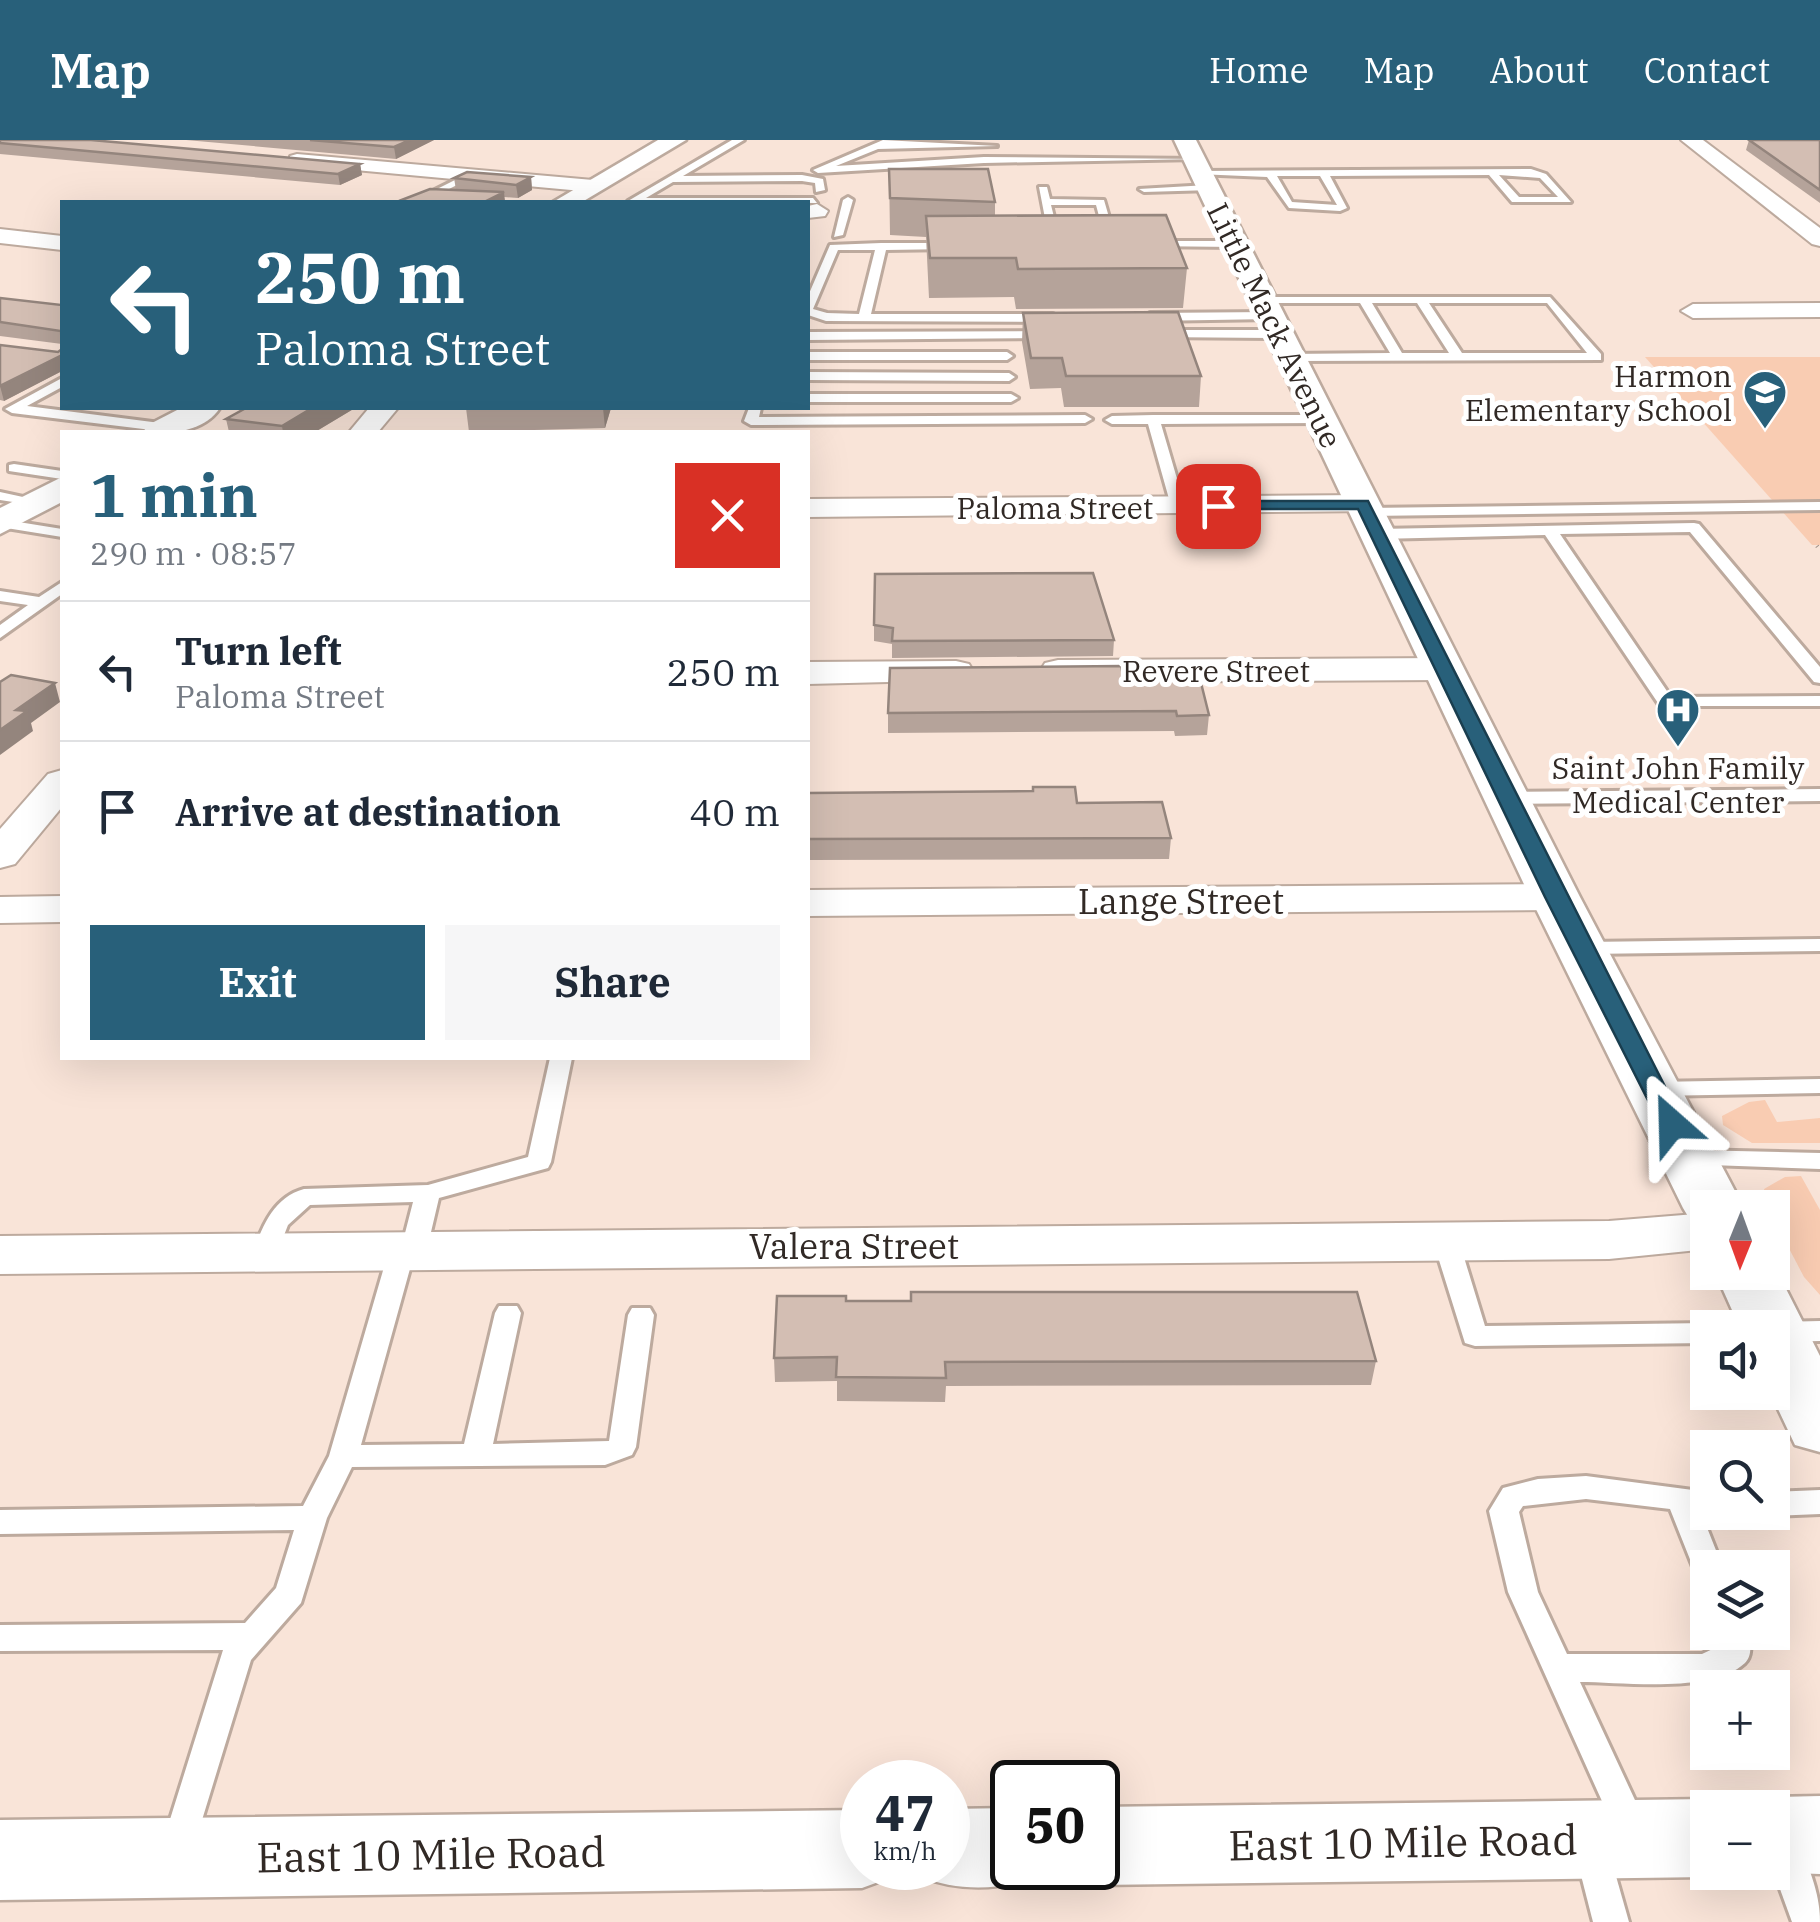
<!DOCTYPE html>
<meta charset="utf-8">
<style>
:root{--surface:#fff;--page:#f6f6f7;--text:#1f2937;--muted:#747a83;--line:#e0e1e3;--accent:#28607a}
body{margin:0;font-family:"IBM Plex Serif",serif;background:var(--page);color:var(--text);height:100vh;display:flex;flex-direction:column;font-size:38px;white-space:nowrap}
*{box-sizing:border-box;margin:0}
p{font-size:32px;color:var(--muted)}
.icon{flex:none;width:55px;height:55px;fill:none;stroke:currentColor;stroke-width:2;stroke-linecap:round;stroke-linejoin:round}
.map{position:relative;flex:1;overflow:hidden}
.sheet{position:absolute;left:60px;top:290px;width:750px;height:630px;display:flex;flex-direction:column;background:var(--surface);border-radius:0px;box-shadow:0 10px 40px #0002}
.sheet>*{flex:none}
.hud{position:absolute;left:60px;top:60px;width:750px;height:210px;border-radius:0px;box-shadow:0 10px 40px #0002;background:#28607a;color:#fff;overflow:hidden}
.needle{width:65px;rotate:181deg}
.controls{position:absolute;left:1690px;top:1050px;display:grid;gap:20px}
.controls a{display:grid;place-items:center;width:100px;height:100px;border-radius:0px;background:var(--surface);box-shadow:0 10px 40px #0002;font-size:50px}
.speed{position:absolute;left:840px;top:1620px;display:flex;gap:20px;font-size:50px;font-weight:700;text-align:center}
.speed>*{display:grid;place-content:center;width:130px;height:130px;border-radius:50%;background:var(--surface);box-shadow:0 10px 40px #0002;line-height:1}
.speed small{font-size:25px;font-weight:400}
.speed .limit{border:5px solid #111;border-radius:15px;background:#fff;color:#111}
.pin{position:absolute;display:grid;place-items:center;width:85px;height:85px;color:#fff;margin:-42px;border-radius:20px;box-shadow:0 5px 15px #0006}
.me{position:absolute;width:110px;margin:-55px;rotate:335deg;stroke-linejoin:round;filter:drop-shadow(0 0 8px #0008)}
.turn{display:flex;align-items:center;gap:35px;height:210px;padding:0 30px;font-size:45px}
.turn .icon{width:130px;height:130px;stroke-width:2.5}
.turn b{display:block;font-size:70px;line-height:85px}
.round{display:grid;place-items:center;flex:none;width:105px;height:105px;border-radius:0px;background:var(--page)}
.head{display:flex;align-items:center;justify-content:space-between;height:170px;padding:0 30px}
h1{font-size:60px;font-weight:700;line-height:75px;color:var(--accent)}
.primary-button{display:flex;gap:20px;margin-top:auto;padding:20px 30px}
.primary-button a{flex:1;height:115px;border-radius:0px;background:var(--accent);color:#fff;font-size:40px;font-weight:700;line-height:115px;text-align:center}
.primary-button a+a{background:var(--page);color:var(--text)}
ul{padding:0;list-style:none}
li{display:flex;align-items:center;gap:30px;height:140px;padding:0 30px;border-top:2px solid var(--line)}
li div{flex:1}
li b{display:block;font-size:38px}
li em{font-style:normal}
header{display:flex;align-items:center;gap:60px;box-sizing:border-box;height:140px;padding:0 50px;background:var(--accent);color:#fff}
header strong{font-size:48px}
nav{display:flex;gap:55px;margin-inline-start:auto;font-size:35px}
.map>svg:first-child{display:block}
</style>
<header>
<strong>Map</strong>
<nav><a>Home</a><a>Map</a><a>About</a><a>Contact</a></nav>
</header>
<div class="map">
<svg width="1820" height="1782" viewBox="0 0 1820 1782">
<rect width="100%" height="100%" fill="#f9e4d8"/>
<g fill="#f9ccb2">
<polygon points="1645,217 1820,217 1820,405 1812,405"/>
<polygon points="1765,960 1777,982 1820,978 1820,1003 1752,1003 1723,985 1722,976 1749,962"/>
<polygon points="1801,1036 1820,1070 1820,1155 1804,1137 1773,1078 1772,1068 1767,1067 1764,1049 1785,1037"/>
</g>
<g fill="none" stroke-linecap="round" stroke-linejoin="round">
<defs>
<g id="service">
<polygon points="732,0 744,0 683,36 802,35 823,39 825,50 816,52 815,43 802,41 673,42 646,58 813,58 817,63 628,61"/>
<polygon points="883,0 997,6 878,9 836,26 984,17 1199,19 984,23 818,33 813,30"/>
<path d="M1531 29 1546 34 1571 62H1512L1489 35 1330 36 1347 68 1340 71 1289 68 1267 37 1197 34 1202 31ZM1499 35 1540 38 1558 57H1519ZM1277 36H1320L1337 65 1292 62Z"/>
<polygon points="467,34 475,36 423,62 411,62"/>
<polygon points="1208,45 1212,50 1144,52 1139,49"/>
<polygon points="1039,47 1047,47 1050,59 1104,60 1113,91 1108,94 1103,91 1096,65 1051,65 1057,89 1070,92 1048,94"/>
<polygon points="848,57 853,60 843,95 834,97 843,60"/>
<polygon points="1149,101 1236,101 1241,104 1236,107 1145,106"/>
<path d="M881 103H952L957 106 952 109 886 110 871 174H1053L1059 178 1053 182 826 181 808 175V156L830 105ZM838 110H875L859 174 827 173 813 169Z"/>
<path d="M1550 157 1601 214V220L1291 221 1287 220V214L1390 213 1360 163H1263L1257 160 1263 157ZM1372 163H1417L1449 213H1402ZM1429 163H1547L1587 213H1462Z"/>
<polygon points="1271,172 1277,176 1275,179 1150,181 1144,177 1150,173"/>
<polygon points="1158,190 1279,190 1285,194 1279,198 1154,197 1154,191"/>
<polygon points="1051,191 1057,195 1055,198 808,200 808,192"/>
<polygon points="808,212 1007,212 1013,216 1007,220 808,220"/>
<polygon points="808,232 1009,233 1015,237 1009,241 808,240"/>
<polygon points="62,238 62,247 27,266 168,284 175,288 168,292 12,273 5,269"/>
<polygon points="808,254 1011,254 1018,258 1011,262 808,262"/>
<polygon points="749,268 761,268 759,277 1085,275 1092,279 1085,283 751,285 744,281"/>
<polygon points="1153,275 1322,275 1329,279 1322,283 1161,284 1185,366 1178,370 1171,366 1148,284 1112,284 1105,280 1112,276"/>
<polygon points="14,324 62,331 62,339 9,331 9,325"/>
<polygon points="0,352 46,362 39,366 0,360"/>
<polygon points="1820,362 1820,370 1367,376 1360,372 1367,368"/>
<polygon points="0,379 62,389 62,397 0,387"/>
<polygon points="1694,383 1699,384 1820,527 1820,543 1814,542 1690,392 1560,394 1671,557 1820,556 1820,566 1660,566 1545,395 1378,399 1370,394 1378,389"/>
<polygon points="62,442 62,454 0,498 0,485 28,465 0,461 0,451 39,457"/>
<polygon points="1820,649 1820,661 1507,664 1497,658 1507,652"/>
<polygon points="1820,799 1820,811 1585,814 1574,808 1585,802"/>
<path d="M550 918H572L551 1022 548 1028 439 1058 427 1109 423 1115 413 1118 361 1305 464 1304 495 1173 499 1166H517L521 1173 493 1304 609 1301 628 1175 632 1168H650L654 1175 636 1307 632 1315 605 1325 352 1327 327 1378 301 1463 251 1520 191 1716 179 1721 167 1716 162 1705 223 1510 0 1511V1485L245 1483 276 1448 294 1390 0 1394V1370L303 1366 329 1316 389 1110 393 1104 403 1101 413 1062 310 1065 288 1085 276 1116H258L254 1110C263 1084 275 1057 304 1049L428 1045 528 1017Z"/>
<polygon points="1820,939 1820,953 1655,956 1643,949 1655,942"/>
<polygon points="1692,1010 1820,1013 1820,1029 1683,1024 1680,1018 1683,1012"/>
<polygon points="1446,1092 1455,1095 1459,1101 1485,1186 1708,1183 1718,1188 1708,1188 1708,1203 1475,1206 1465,1203 1433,1101 1437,1095"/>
<polygon points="1820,1181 1820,1201 1779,1202 1772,1200 1772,1188 1768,1188 1779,1182"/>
<path d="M1586 1336 1708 1352V1372H1718L1702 1375 1723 1428H1708V1440L1697 1437 1670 1369 1586 1359 1523 1366 1519 1372 1538 1452 1567 1514H1702L1719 1506 1717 1492H1749C1750 1502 1753 1515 1745 1523 1712 1554 1623 1542 1580 1542L1648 1688 1643 1699 1631 1704 1619 1699 1508 1452 1489 1371 1503 1348 1538 1339Z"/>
<polygon points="1820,1350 1820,1374 1772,1376 1762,1372 1772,1372 1772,1352"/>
<path d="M1782 1689 1794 1694C1807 1722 1820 1751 1820 1782H1792L1772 1727V1693Z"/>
<polygon points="1591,1692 1603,1697 1608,1708 1629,1782 1593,1782 1574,1708 1579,1697"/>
</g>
<g id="minor">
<polygon points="1681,0 1703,0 1820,88 1820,106 1812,104"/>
<polygon points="297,14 593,40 603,46 593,52 290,24 290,16"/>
<polygon points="817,64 828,71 825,76 808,78 808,66"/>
<polygon points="0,89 62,96 62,110 0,103"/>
<polygon points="1820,163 1820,177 1693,178 1681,171 1693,164"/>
<polygon points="369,268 398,268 378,292 349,292"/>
<polygon points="1363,355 1374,357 1378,364 1374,371 808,377 808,359"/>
<polygon points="1444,518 1457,521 1462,529 1457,537 1444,540 1058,542 1045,539 1040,531 1045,523 1058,520"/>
<polygon points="956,521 969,524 974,532 969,540 808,544 808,522"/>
<polygon points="62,630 62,667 15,724 0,728 0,689 48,634"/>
<polygon points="1555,744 1570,748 1577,757 1570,766 1555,770 808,776 808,750"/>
<polygon points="62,756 62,782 0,783 0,757"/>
<polygon points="1708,1073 1708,1109 1609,1119 0,1134 0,1096 1609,1081"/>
</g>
<g id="tertiary">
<polygon points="1820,1656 1820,1734 1766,1732 1772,1732 1772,1668 1745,1668 1772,1657"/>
<polygon points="1708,1659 1730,1668 1708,1668 1708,1732 1720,1732 1708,1737 1098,1745 1068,1734 1065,1728 1098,1728 1098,1667"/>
<path d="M1012 1668V1728H1045L1042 1735C1000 1751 960 1752 918 1736L914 1728H948V1669Z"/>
<polygon points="862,1670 862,1728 896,1728 892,1737 862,1748 0,1760 0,1680"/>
</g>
<g id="secondary">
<polygon points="658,0 686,0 582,62 553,62"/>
<polygon points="1174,0 1196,0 1580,757 1744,1068 1708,1068 1708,1087 1692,1083 1683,1068 1530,757"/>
<path d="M181 268H220C203 293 170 294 143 292L148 285Z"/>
<polygon points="62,337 62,362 0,394 0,368"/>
<polygon points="1772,1121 1820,1216 1820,1312 1795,1305 1770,1252 1772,1188 1740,1188 1715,1132 1772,1132"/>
</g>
</defs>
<use href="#service" stroke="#bdaa9e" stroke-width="6"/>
<use href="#minor" stroke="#bdaa9e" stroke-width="4"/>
<use href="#tertiary" stroke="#bdaa9e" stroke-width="5"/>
<use href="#secondary" stroke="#bdaa9e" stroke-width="5"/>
<polyline stroke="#9d8e85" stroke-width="4" stroke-dasharray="1 5" stroke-linecap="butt" points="1817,406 1820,410"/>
<use href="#service" fill="#fff" fill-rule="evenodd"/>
<use href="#minor" fill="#fff" fill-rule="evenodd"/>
<use href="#tertiary" fill="#fff" fill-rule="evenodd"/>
<use href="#secondary" fill="#fff" fill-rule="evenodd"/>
</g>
<g fill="#b5a39a">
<polygon points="0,0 360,24 362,35 340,45 0,14"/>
<polygon points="186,0 434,0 396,19"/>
<polygon points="1749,0 1820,0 1820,63 1746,10"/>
<polygon points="889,29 995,62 995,75 1187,128 1183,168 1016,169 1014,157 929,158 926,97 890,95"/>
<polygon points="531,37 532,50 518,58 504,57 505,62 399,62 456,50 454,38"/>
<polygon points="0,158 62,165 62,231 4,261 0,260 0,205 58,212 62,209 62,204 0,196"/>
<polygon points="1023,173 1201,236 1199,267 1064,267 1061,248 1030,249 1022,202"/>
<polygon points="246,268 355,268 315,292 229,292 226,279"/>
<polygon points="466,268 611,268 605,288 469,292"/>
<polygon points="874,485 1114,500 1113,516 892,518 892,504 874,501"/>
<polygon points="1124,540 1209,575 1207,595 1175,596 1174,591 888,593 888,573"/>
<polygon points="808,653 1077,663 1171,698 1169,719 808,720"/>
<polygon points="846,1161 1376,1221 1371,1245 946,1246 945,1262 837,1261 837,1241 775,1242 774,1218"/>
</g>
<g fill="#94857d">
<polygon points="410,0 434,0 396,19 394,7"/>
<polygon points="360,24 362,35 340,45 338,34"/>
<polygon points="531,37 532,50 518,58 516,45"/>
<polygon points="504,52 505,62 484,62"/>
<polygon points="62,215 62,231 4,261 0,246"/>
<polygon points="312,268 355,268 315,292 283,292 282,286"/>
<polygon points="603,268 611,268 605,288"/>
<polygon points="55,543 60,562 31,583 33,591 0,615 0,590 16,570"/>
</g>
<g fill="#d3beb3" stroke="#94857d" stroke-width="2.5">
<polygon points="0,0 91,0 360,24 338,34 0,3"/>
<polygon points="310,0 410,0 394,7"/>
<polygon points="1749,0 1820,0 1820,50"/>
<polygon points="889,29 988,29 995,62 890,58"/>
<polygon points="467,32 531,37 516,45 454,38"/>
<polygon points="430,49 504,52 484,62 399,61"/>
<polygon points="1166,75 1187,128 1018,129 1016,118 930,118 926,76"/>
<polygon points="0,158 62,165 62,215 0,246 0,205 58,212 62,209 61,191 0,182"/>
<polygon points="1178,172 1201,236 1066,236 1062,218 1031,218 1023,173"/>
<polygon points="246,268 312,268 282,286 226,279"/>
<polygon points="1093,433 1114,500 892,501 893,488 874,485 875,434"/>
<polygon points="1121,526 1124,540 1193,540 1201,543 1209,575 1177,576 1176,571 888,573 890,528"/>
<polygon points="11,535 55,543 16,570 27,571 0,590 0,542"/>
<polygon points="1033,647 1075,647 1077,663 1162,662 1171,698 808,699 808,653 1033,651"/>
<polygon points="911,1152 1357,1152 1376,1221 945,1222 946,1238 836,1237 837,1217 774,1218 777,1156 846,1156 846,1161 911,1161"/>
</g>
<polygon fill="#28607a" stroke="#1a3e4f" stroke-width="2.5" points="1218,361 1368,361 1684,984 1680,989 1663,989 1660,984 1545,757 1358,369 1213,369 1211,366"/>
<defs>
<symbol id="school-pin" viewBox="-11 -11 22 30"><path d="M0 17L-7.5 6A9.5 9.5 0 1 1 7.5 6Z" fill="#28607a" stroke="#fff"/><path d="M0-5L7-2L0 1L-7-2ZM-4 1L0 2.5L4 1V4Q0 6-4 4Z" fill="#fff"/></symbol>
<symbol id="hospital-pin" viewBox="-11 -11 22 30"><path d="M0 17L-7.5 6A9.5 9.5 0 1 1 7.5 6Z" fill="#28607a" stroke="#fff"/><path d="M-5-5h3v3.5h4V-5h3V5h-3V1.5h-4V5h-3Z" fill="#fff"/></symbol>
</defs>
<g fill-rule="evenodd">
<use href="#school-pin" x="1740" y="227" width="50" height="68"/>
<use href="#hospital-pin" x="1653" y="545" width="50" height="68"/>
</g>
<g text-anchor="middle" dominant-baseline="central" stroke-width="10" stroke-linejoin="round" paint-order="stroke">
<g font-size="30" fill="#312925" stroke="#fff">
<text transform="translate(1275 185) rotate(64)">Little Mack Avenue</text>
<text x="1055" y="367">Paloma Street</text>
<text x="1216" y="530">Revere Street</text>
</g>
<g font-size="30" fill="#312925" stroke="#fff" text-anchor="end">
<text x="1732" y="235">Harmon<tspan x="1732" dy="34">Elementary School</tspan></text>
<text x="1678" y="627" text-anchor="middle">Saint John Family<tspan x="1678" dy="34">Medical Center</tspan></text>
</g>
<g font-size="35" fill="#312925" stroke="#fff">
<text x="1181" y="761">Lange Street</text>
<text x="854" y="1106">Valera Street</text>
</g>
<g font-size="42" fill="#312925" stroke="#fff">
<text transform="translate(1403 1702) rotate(-1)">East 10 Mile Road</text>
<text transform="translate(431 1714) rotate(-1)">East 10 Mile Road</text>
</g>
</g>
</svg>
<div class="controls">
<a><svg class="needle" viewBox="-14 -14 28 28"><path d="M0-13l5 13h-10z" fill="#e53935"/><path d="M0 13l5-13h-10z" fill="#747a83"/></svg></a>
<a><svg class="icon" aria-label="sound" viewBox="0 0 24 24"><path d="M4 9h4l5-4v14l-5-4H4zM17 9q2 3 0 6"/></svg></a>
<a><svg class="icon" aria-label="search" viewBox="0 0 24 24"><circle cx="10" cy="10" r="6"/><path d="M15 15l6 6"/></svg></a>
<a><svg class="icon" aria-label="layers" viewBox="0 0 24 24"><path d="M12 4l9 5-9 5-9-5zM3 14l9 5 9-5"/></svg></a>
<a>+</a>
<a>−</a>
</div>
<div class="speed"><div>47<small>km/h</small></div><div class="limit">50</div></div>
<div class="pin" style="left:1218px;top:366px;background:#d93025"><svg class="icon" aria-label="arrive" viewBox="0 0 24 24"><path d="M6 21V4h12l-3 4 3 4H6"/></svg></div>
<svg class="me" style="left:1672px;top:984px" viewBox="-20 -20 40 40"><path d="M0-17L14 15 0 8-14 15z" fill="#28607a" stroke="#fff" stroke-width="4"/></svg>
<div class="hud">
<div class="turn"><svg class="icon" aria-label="left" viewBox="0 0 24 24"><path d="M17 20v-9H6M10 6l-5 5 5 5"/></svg><div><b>250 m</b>Paloma Street</div></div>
</div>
<section class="sheet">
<div class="head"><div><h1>1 min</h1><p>290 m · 08:57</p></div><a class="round" style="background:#d93025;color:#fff"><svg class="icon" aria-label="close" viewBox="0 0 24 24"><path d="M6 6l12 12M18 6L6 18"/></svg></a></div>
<ul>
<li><svg class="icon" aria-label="left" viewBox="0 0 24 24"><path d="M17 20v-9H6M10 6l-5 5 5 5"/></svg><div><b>Turn left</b><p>Paloma Street</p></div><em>250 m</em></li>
<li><svg class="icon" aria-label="arrive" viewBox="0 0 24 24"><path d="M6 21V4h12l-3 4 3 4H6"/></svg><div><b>Arrive at destination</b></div><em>40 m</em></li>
</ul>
<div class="primary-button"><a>Exit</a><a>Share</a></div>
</section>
</div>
